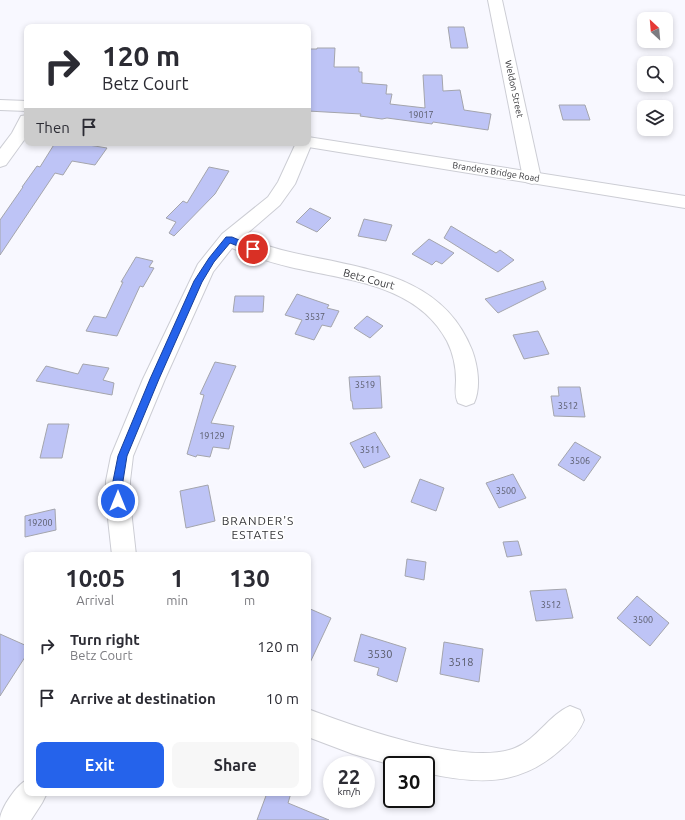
<!DOCTYPE html>
<style>
:root{--surface:#fff;--page:#f7f7f7;--text:#2b2b33;--muted:#7c7c81;--accent:#2563eb}
body{margin:0;font-family:Ubuntu,sans-serif;background:var(--page);color:var(--text);height:100vh;display:flex;flex-direction:column;font-size:15px;white-space:nowrap}
*{box-sizing:border-box;margin:0}
p{font-size:13px;color:var(--muted)}
.icon{flex:none;width:22px;height:22px;fill:none;stroke:currentColor;stroke-width:2;stroke-linecap:round;stroke-linejoin:round}
.map{position:relative;flex:1;overflow:hidden}
.panel{position:absolute;left:24px;top:552px;width:287px;height:244px;display:flex;flex-direction:column;background:var(--surface);border-radius:8px;box-shadow:0 2px 6px #0003}
.panel>*{flex:none}
.hud{position:absolute;left:24px;top:24px;width:287px;height:122px;border-radius:8px;box-shadow:0 2px 6px #0003;background:#fff;color:var(--text);overflow:hidden}
.needle{width:26px;rotate:334deg}
.controls{position:absolute;left:637px;top:12px;display:grid;gap:8px}
.controls a{display:grid;place-items:center;width:36px;height:36px;border-radius:8px;background:var(--surface);box-shadow:0 2px 6px #0003;font-size:20px}
.speed{position:absolute;left:323px;top:756px;display:flex;gap:8px;font-size:20px;font-weight:700;text-align:center}
.speed>*{display:grid;place-content:center;width:52px;height:52px;border-radius:50%;background:var(--surface);box-shadow:0 2px 6px #0003;line-height:1}
.speed small{font-size:10px;font-weight:400}
.speed .limit{border:2px solid #111;border-radius:6px;background:#fff;color:#111}
.pin{position:absolute;display:grid;place-items:center;width:34px;height:34px;color:#fff;margin:-17px;border:2px solid #fff;border-radius:50%;box-shadow:0 1px 4px #0007}
.me{position:absolute;width:44px;margin:-22px;rotate:0deg;stroke-linejoin:round;filter:drop-shadow(0 0 3px #0008)}
.turn{display:flex;align-items:center;gap:14px;height:84px;padding:0 12px;font-size:18px}
.turn .icon{width:52px;height:52px;stroke-width:2.5}
.turn b{display:block;font-size:28px;line-height:34px}
.then{display:flex;align-items:center;height:38px;padding:0 12px;background:#0003;gap:8px;font-size:15px}
.eta{display:flex;justify-content:space-evenly;align-items:center;height:68px;text-align:center}
.eta b{font-size:24px;font-weight:600;line-height:28px}
.cta{display:flex;gap:8px;margin-top:auto;padding:8px 12px}
.cta a{flex:1;height:46px;border-radius:8px;background:var(--accent);color:#fff;font-size:16px;font-weight:600;line-height:46px;text-align:center}
.cta a+a{background:var(--page);color:var(--text)}
ul{padding:0;list-style:none}
li{display:flex;align-items:center;gap:12px;height:52px;padding:0 12px}
li div{flex:1}
li b{display:block;font-size:15px}
li em{font-style:normal}
.map>svg:first-child{display:block}
</style>
<div class="map">
<svg width="685" height="820" viewBox="0 0 685 820">
<rect width="100%" height="100%" fill="#f8f8ff"/>
<g fill="#bec4f6" stroke="#a4a5ac">
<polygon points="448,27 464,27 468,48 451,48"/>
<polygon points="317,48 335,48 334,67 359,67 359,72 362,72 362,83 387,85 386,94 392,94 390,104 425,108 423,75 442,75 443,91 460,90 464,110 491,114 488,130 433,122 432,124 387,118 382,119 360,116 361,114 308,111 308,49 317,49"/>
<polygon points="559,105 585,105 590,120 563,120"/>
<polygon points="55,143 76,143 107,148 95,165 72,161 63,175 55,173 0,255 0,220 23,187 22,187 37,166 40,167"/>
<polygon points="209,167 229,171 215,194 174,236 169,233 176,222 166,218 183,201 187,203"/>
<polygon points="310,208 331,218 317,232 296,222"/>
<polygon points="364,219 392,225 386,241 358,236"/>
<polygon points="451,226 496,253 500,250 514,260 498,272 444,238"/>
<polygon points="429,239 454,253 442,264 436,261 432,265 412,254"/>
<polygon points="136,257 153,261 149,267 154,268 143,287 140,286 117,336 86,331 94,316 106,318 123,282 121,282"/>
<polygon points="543,281 546,289 498,313 485,299"/>
<polygon points="297,294 329,305 327,308 339,311 331,327 322,325 314,340 295,334 302,320 285,315"/>
<polygon points="235,296 264,296 263,312 233,312"/>
<polygon points="367,316 383,326 370,338 354,328"/>
<polygon points="538,331 549,354 524,359 513,335"/>
<polygon points="215,362 236,366 211,423 234,426 229,449 213,447 210,457 197,455 196,457 187,454 204,395 200,394"/>
<polygon points="83,364 109,368 103,380 114,383 112,395 36,381 46,366 78,374"/>
<polygon points="380,376 382,408 353,409 352,401 351,401 349,377"/>
<polygon points="558,387 580,387 585,417 554,416 551,396 559,396"/>
<polygon points="48,424 69,424 62,458 40,458"/>
<polygon points="375,432 390,457 364,468 350,443"/>
<polygon points="575,442 601,457 584,481 558,465"/>
<polygon points="513,474 526,498 499,508 486,483"/>
<polygon points="420,479 444,488 436,511 411,502"/>
<polygon points="208,485 215,521 186,528 180,491"/>
<polygon points="55,509 56,530 25,537 25,516"/>
<polygon points="518,541 522,555 507,557 503,542"/>
<polygon points="407,559 426,562 424,580 405,576"/>
<polygon points="566,589 573,618 536,621 530,591"/>
<polygon points="637,596 669,623 650,646 617,618"/>
<polygon points="308,608 331,618 308,667"/>
<polygon points="0,634 27,646 27,654 0,696"/>
<polygon points="361,634 406,648 397,682 377,675 379,668 354,661"/>
<polygon points="444,642 483,649 479,682 440,674"/>
<polygon points="267,793 291,793 288,803 329,820 257,820"/>
</g>
<g fill="none" stroke-linecap="round" stroke-linejoin="round">
<defs>
<g id="street">
<polygon points="488,0 502,0 541,178 538,182 532,184 526,182 523,178"/>
<polygon points="27,115 27,136 6,165 0,167 0,149 12,133 21,116"/>
<path d="M308 139 312 143 295 184 280 205 243 237C321 271 435 255 472 350 478 366 481 388 474 403L466 406 458 403C454 395 456 388 456 380 456 367 453 353 447 341 417 284 346 280 290 267 270 262 251 256 232 248L213 272 165 379 133 456 130 481V501L136 555H112L106 501V481L111 456 143 379 198 264 222 234 268 197 278 182 296 143H308Z"/>
<path d="M570 706 580 710 584 720C579 733 570 742 559 751 518 787 476 784 426 773V765H392L353 754 308 737V709C355 727 467 767 515 748 537 739 549 715 570 706Z"/>
<path d="M27 780V793H47L42 803 31 820H0C0 809 17 784 27 780Z"/>
</g>
<g id="secondary">
<polygon points="0,100 27,101 27,111 0,110"/>
<polygon points="308,137 685,196 685,208 302,146 300,143 308,143"/>
</g>
</defs>
<use href="#street" stroke="#cccdd4" stroke-width="2"/>
<use href="#secondary" stroke="#cccdd4" stroke-width="2"/>
<use href="#street" fill="#fff" fill-rule="evenodd"/>
<use href="#secondary" fill="#fff" fill-rule="evenodd"/>
</g>
<polygon fill="#2563eb" stroke="#184099" points="226,237 232,237 256,247 257,249 253,252 230,243 214,262 202,282 159,379 127,456 123,481 123,501 122,504 118,505 115,504 113,501 113,481 118,456 150,379 194,281 209,258"/>
<g text-anchor="middle" dominant-baseline="central" stroke-width="3" stroke-linejoin="round" paint-order="stroke">
<g font-size="9" fill="#363639" stroke="#fff">
<text transform="translate(514 89) rotate(78)">Weldon Street</text>
<text transform="translate(496 172) rotate(9)">Branders Bridge Road</text>
</g>
<g font-size="9" fill="#585a68">
<text x="421" y="115">19017</text>
<text x="315" y="317">3537</text>
<text x="365" y="385">3519</text>
<text x="568" y="406">3512</text>
<text x="212" y="436">19129</text>
<text x="370" y="450">3511</text>
<text x="580" y="461">3506</text>
<text x="506" y="491">3500</text>
<text x="40" y="523">19200</text>
<text x="551" y="605">3512</text>
<text x="643" y="620">3500</text>
</g>
<g font-size="11" fill="#363639" stroke="#fff">
<text transform="translate(369 279) rotate(15)">Betz Court</text>
</g>
<g font-size="11" fill="#585a68">
<text x="380" y="654">3530</text>
<text x="461" y="662">3518</text>
</g>
<g font-size="12" letter-spacing="1" fill="#363639" stroke="#fff">
<text x="258" y="520">BRANDER'S<tspan x="258" dy="14">ESTATES</tspan></text>
</g>
</g>
</svg>
<div class="controls">
<a><svg class="needle" viewBox="-14 -14 28 28"><path d="M0-13l5 13h-10z" fill="#e53935"/><path d="M0 13l5-13h-10z" fill="#7c7c81"/></svg></a>
<a><svg class="icon" aria-label="search" viewBox="0 0 24 24"><circle cx="10" cy="10" r="6"/><path d="M15 15l6 6"/></svg></a>
<a><svg class="icon" aria-label="layers" viewBox="0 0 24 24"><path d="M12 4l9 5-9 5-9-5zM3 14l9 5 9-5"/></svg></a>
</div>
<div class="speed"><div>22<small>km/h</small></div><div class="limit">30</div></div>
<div class="pin" style="left:253px;top:249px;background:#d93025"><svg class="icon" aria-label="arrive" viewBox="0 0 24 24"><path d="M6 21V4h12l-3 4 3 4H6"/></svg></div>
<svg class="me" style="left:118px;top:501px" viewBox="-20 -20 40 40"><circle r="17" fill="#2563eb" stroke="#fff" stroke-width="3"/><path d="M0-11L8 9 0 5-8 9z" fill="#fff"/></svg>
<div class="hud">
<div class="turn"><svg class="icon" aria-label="right" viewBox="0 0 24 24"><path d="M7 20v-9h11M14 6l5 5-5 5"/></svg><div><b>120 m</b>Betz Court</div></div>
<div class="then">Then<svg class="icon" aria-label="arrive" viewBox="0 0 24 24"><path d="M6 21V4h12l-3 4 3 4H6"/></svg></div>
</div>
<section class="panel">
<div class="eta">
<div><b>10:05</b><p>Arrival</p></div>
<div><b>1</b><p>min</p></div>
<div><b>130</b><p>m</p></div>
</div>
<ul>
<li><svg class="icon" aria-label="right" viewBox="0 0 24 24"><path d="M7 20v-9h11M14 6l5 5-5 5"/></svg><div><b>Turn right</b><p>Betz Court</p></div><em>120 m</em></li>
<li><svg class="icon" aria-label="arrive" viewBox="0 0 24 24"><path d="M6 21V4h12l-3 4 3 4H6"/></svg><div><b>Arrive at destination</b></div><em>10 m</em></li>
</ul>
<div class="cta"><a>Exit</a><a>Share</a></div>
</section>
</div>
